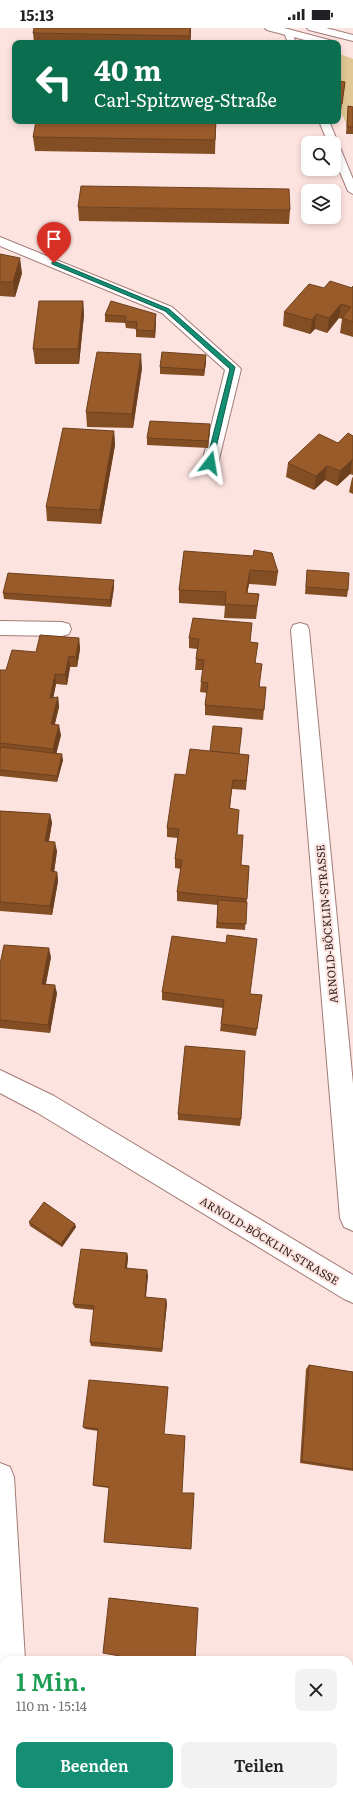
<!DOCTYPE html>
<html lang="de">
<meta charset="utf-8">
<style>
:root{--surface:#fff;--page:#f2f2f2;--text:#202124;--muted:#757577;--accent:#158f74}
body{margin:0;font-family:Literata,serif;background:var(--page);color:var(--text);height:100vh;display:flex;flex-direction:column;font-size:15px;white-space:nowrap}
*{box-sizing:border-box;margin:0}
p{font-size:13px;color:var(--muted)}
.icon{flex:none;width:22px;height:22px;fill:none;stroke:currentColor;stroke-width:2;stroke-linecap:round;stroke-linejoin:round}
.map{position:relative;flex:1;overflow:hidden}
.drawer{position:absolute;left:0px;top:1628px;width:353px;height:140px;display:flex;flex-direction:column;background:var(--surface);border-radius:12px 12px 0 0;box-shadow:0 2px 6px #0003}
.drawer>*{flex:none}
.banner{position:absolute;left:12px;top:12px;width:329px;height:84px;border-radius:8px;box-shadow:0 2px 6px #0003;background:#0b6e4f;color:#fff;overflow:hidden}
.controls{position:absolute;left:301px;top:108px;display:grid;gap:8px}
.controls a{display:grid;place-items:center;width:40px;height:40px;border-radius:8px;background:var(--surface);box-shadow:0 2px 6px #0003;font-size:20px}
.pin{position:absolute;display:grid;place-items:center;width:34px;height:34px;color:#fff;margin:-41px -17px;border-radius:50% 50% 50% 0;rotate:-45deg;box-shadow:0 0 4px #0007}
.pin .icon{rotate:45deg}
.me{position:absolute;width:44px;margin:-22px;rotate:14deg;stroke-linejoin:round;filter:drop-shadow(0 0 3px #0008)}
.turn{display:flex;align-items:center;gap:14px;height:84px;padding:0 16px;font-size:18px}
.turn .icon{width:52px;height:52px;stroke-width:2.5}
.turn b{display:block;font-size:28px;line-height:34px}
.round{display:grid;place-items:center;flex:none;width:42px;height:42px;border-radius:8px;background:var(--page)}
.head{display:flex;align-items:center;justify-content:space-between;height:68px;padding:0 16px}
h1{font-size:24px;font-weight:600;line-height:30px;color:#1e9e55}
.action{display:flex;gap:8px;margin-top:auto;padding:8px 16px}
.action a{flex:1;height:46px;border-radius:8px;background:var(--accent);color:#fff;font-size:16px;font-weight:600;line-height:46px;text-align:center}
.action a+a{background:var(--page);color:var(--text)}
.status{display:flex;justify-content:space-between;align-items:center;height:28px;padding:0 20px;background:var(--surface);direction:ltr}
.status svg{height:11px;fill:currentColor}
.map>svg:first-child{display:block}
</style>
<div class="status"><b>15:13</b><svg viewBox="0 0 49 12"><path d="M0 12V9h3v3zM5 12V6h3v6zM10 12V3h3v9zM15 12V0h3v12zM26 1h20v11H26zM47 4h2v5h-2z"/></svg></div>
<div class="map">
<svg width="353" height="1768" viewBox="0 0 353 1768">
<rect width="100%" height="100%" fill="#fde3df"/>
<polygon fill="#e0c794" points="340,26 353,31 353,107 338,80 338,27"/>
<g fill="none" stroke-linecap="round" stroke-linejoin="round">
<defs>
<g id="service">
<polygon points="288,1 292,4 296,15 288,15 284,4"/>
<polygon points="319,93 329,93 353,151 353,166 348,163 334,130 334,115 328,115"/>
</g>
<g id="minor">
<polygon points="0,209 172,279 238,338 241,341 218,435 216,439 210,440 204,439 202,435 225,342 162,285 0,218"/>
<polygon points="0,593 62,594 69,596 71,601 69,606 62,608 0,607"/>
<polygon points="300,595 307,597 309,602 353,1056 353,1203 344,1199 340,1190 291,602 293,597"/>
<polygon points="0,1042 54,1068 353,1247 353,1275 344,1271 36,1084 0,1065"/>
<polygon points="0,1435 10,1439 14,1449 25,1632 4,1632 4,1646 0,1644"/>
<polygon points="4,1752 4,1764 31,1764 32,1768 0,1768 0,1761"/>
</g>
<g id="tertiary">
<polygon points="265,0 284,0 333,13 335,15 316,15 267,2"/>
<polygon points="307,0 326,0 353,7 353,13 309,2"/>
</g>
</defs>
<use href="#service" stroke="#a27b76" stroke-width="2"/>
<use href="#minor" stroke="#a27b76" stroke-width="2"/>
<use href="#tertiary" stroke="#a27b76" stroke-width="2"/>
<use href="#service" fill="#fff" fill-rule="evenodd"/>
<use href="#minor" fill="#fff" fill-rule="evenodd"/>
<use href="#tertiary" fill="#fff" fill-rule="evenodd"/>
</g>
<g fill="#844e25">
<polygon points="33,5 191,7 190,15 34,15"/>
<polygon points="338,53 345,54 341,83 338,83"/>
<polygon points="348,78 353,79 353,106 346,106"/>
<polygon points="216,93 215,126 35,123 33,109"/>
<polygon points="78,179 290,182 289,196 79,193"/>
<polygon points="0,226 22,245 15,269 0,268"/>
<polygon points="353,258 353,309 340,305 342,291 339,290 327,305 315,301 310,306 283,298 284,284 324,260 352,260"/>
<polygon points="83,273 84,287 79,336 35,336 33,321"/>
<polygon points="111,273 156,293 155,310 136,309 136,301 126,300 125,295 105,294 105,287"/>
<polygon points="206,334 204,348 160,346 160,339"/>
<polygon points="142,340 133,400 87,399 86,384"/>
<polygon points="114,403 115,417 101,496 47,493 46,479"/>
<polygon points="210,403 208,420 147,417 147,410"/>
<polygon points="353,408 353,447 350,446 337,458 325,452 314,462 286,449 288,435 338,415"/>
<polygon points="353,449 353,466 349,464 352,450"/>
<polygon points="184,523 278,544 276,558 249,556 247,565 259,566 256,591 224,590 225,578 179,575 179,562"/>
<polygon points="307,542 348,562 347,569 305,566"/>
<polygon points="114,559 111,579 4,571 3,565"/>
<polygon points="79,610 80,621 77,639 70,639 67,657 56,656 53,670 58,669 59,679 55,696 61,707 56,725 63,732 57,754 0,748 0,642 6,642 36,624"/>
<polygon points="189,610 250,614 255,635 260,659 266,659 263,692 205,687 205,677 207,665 200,664 201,654 203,642 195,642 196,631 197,621 189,620"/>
<polygon points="239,726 249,727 246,762 232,761 230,781 237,807 241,837 249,838 245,902 216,900 218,877 177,873 177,864 181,841 175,840 175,831 178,810 167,809 167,800 186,747"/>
<polygon points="0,783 50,786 52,795 49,813 57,823 54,844 57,844 58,853 52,887 0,883"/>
<polygon points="51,929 46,956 57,965 50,1005 0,1000 0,936"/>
<polygon points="162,964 250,966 262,967 256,1008 220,1003 223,980 162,972"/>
<polygon points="178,1086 241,1091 240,1098 178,1092"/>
<polygon points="29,1194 76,1199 62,1219 30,1198"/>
<polygon points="127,1225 128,1230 127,1240 148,1247 146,1269 167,1275 162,1324 91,1318 90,1314 94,1282 75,1280 73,1276"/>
<polygon points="309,1337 353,1344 353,1443 300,1435 306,1341"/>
<polygon points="168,1359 168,1362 109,1460 94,1458 93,1457 98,1403 85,1401 83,1399"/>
<polygon points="109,1570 110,1570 198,1580 120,1628"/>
</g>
<g fill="#6c401e">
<polygon points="190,0 191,0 191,7 190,15 189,15"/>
<polygon points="20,230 22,245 15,269 13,254"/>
<polygon points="83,273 84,287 79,336 78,321"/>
<polygon points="341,276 339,290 327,305 329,290"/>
<polygon points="156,286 156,293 155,310 154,303"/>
<polygon points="316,286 315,301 310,306 312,292"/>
<polygon points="141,326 142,340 133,400 132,386"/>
<polygon points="206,327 206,334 204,348 204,342"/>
<polygon points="210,396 210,403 208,420 208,413"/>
<polygon points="114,403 115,417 101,496 100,482"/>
<polygon points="352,432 350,446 337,458 340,443"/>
<polygon points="327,438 325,452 314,462 316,448"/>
<polygon points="250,542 249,556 245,578 246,565"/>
<polygon points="114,552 114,559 111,579 110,572"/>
<polygon points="79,610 80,621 77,639 76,629"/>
<polygon points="69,628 70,639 67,657 65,647"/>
<polygon points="55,646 56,656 51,681 50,670"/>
<polygon points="58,669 59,679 52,706 51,696"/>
<polygon points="59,697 61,707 55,731 53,721"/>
<polygon points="62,726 63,732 57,754 57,748"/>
<polygon points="50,786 52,795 47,822 45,813"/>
<polygon points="55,814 57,823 53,852 51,843"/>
<polygon points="57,844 58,853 52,887 50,878"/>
<polygon points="49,920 51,929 44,964 42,956"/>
<polygon points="55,957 57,965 50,1005 48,997"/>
<polygon points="75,1196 76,1199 62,1219 61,1216"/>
<polygon points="127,1225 128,1230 126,1245 125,1240"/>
<polygon points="147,1242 148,1247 145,1274 145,1269"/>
<polygon points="166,1271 167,1275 162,1324 162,1321"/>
</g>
<g fill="#9a5b2b" stroke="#6c401e">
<polygon points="34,0 190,0 189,8 33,5"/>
<polygon points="338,53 345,54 342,76 338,76"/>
<polygon points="348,78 353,79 353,99 347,99"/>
<polygon points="36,93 216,93 215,112 33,109"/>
<polygon points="81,158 289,161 290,182 78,179"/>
<polygon points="0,226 20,230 13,254 0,254"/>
<polygon points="330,253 352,260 353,258 353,294 342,290 351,279 341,276 329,290 316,286 312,292 284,284 309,256 324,260"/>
<polygon points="39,273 83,273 78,321 33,321"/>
<polygon points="111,273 156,286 154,303 136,302 137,294 125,293 126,288 105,287"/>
<polygon points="97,324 141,326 132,386 86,384"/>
<polygon points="162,324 206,327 204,342 160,339"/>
<polygon points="150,393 210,396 208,413 147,410"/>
<polygon points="63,400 114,403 100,482 46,479"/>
<polygon points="348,405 353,408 353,432 352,432 340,443 327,438 316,448 288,435 319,406 338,415"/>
<polygon points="254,522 272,525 278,544 250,542 246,565 259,566 257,578 225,576 226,564 179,562 184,523 253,528"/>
<polygon points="307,542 349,545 348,562 306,559"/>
<polygon points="8,545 114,552 110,572 3,565"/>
<polygon points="193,590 252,595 250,614 258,615 255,635 262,636 259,659 266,659 264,682 205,677 208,655 201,654 204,632 196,631 199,611 189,610"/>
<polygon points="40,607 79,610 76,629 69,628 65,647 55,646 50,670 58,669 51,696 59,697 53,721 0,715 0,642 6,642 12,622 36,624"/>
<polygon points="213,698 242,700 239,726 210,723"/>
<polygon points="1,719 62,726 57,748 0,742 0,723"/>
<polygon points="190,721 249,727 246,753 233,752 229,780 239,782 237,807 243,807 241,837 249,838 247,871 177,864 182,832 175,831 179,801 167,800 175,746 186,747"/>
<polygon points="0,783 50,786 45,813 55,814 51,843 57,844 50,878 0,874"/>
<polygon points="218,872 247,874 246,896 217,895"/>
<polygon points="227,907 257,911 250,966 262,967 257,1001 221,996 224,972 162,964 172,908 226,915"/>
<polygon points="4,917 49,920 42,956 55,957 48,997 0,992 0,936"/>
<polygon points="185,1018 245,1023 241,1091 178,1086"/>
<polygon points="44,1174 75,1196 61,1216 29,1194"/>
<polygon points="81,1221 127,1225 125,1240 147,1242 145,1269 166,1271 162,1321 90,1314 94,1278 73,1276"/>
<polygon points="309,1337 353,1344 353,1441 302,1433"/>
<polygon points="89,1352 168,1359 164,1406 185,1408 182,1465 194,1465 191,1521 104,1514 109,1459 93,1457 98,1401 83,1399"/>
<polygon points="109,1570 198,1580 195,1632 119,1632 120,1628 103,1625"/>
<polygon points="129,1764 226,1764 226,1768 128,1768"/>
</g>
<polygon fill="#158f74" stroke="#0e5d4b" points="52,234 56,234 169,281 235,339 212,437 206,435 230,341 165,283 52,236"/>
<g text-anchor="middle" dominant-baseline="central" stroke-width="4" stroke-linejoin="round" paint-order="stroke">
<g font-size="11" fill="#31211f" stroke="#fde3df">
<text transform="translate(326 896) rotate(-95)">ARNOLD-BÖCKLIN-STRASSE</text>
<text transform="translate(270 1212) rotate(31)">ARNOLD-BÖCKLIN-STRASSE</text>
</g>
</g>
</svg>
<div class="controls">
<a><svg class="icon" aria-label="search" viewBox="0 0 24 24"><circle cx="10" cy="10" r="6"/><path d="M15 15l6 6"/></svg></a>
<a><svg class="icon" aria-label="layers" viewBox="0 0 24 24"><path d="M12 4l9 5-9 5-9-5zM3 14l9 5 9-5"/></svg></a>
</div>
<div class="pin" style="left:54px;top:235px;background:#d93025"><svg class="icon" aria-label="arrive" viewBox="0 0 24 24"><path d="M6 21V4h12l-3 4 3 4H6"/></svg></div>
<svg class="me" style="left:210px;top:435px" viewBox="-20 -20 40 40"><path d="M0-17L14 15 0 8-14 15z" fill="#158f74" stroke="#fff" stroke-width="4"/></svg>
<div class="banner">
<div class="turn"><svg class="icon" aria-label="left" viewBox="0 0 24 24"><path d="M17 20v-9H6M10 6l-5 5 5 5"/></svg><div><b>40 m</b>Carl-Spitzweg-Straße</div></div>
</div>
<section class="drawer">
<div class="head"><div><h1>1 Min.</h1><p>110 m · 15:14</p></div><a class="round"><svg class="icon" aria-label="close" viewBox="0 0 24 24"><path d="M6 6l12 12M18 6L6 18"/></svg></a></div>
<div class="action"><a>Beenden</a><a>Teilen</a></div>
</section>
</div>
